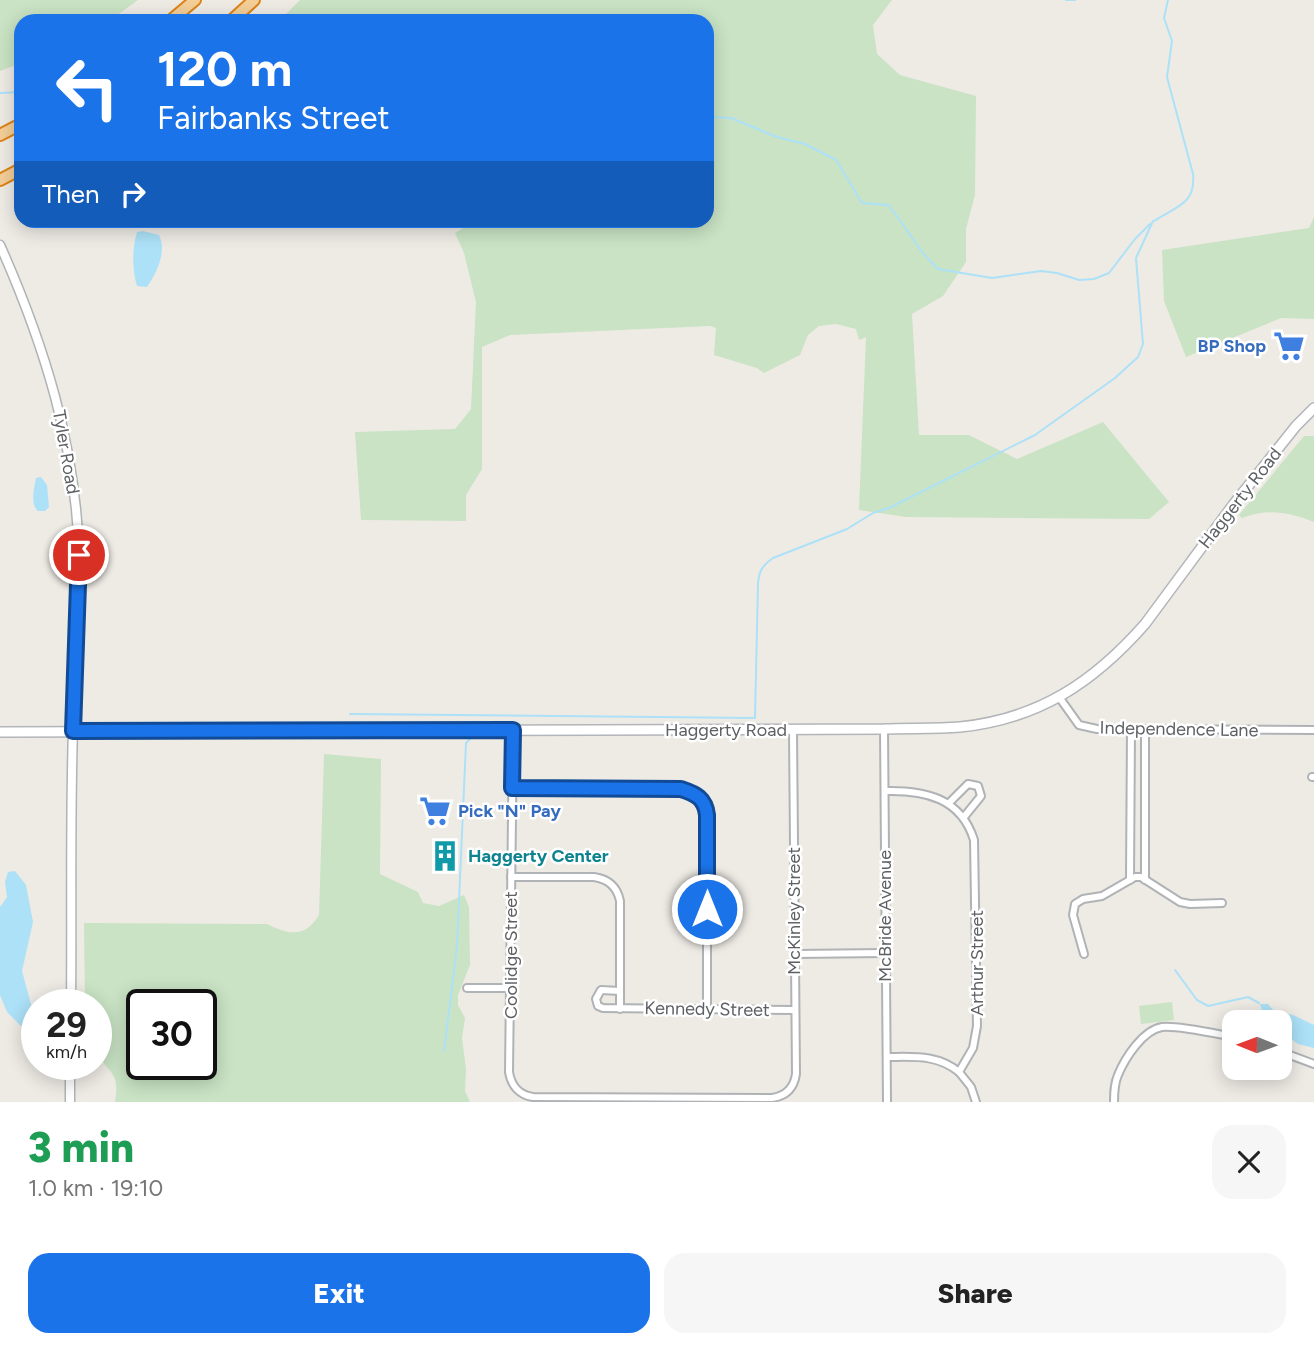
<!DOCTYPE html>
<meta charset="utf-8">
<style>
:root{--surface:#fff;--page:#f6f6f6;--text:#222;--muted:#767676;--accent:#1a73e8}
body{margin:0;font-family:Figtree,sans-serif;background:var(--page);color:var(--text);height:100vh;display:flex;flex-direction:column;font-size:26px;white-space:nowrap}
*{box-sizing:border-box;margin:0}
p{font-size:23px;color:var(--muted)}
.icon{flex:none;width:38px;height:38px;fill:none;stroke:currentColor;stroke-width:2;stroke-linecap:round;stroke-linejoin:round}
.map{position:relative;height:1102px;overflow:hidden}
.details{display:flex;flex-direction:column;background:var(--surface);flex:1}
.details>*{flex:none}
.banner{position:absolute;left:14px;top:14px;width:700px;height:214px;border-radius:21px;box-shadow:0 4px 18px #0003;background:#1a73e8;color:#fff;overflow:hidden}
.needle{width:46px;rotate:271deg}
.buttons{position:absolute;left:1222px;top:1010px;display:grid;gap:14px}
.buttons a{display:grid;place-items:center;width:70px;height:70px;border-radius:14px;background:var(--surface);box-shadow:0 4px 18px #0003;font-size:35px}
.speed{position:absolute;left:21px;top:989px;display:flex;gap:14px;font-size:35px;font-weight:700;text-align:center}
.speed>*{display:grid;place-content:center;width:91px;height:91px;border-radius:50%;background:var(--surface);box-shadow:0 4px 18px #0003;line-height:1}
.speed small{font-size:18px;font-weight:400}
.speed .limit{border:4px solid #111;border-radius:10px;background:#fff;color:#111}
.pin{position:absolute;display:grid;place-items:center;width:60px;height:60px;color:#fff;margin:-30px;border:4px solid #fff;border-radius:50%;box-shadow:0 2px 7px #0007}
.me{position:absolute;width:77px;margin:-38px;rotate:0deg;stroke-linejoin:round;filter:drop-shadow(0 0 5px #0008)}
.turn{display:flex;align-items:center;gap:24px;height:147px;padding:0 28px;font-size:32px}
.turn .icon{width:91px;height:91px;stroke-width:2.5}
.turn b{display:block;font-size:49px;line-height:60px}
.then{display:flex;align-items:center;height:66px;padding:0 28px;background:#0003;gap:14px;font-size:26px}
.round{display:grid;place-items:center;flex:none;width:74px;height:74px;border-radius:21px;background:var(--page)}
.head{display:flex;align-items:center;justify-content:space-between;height:119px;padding:0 28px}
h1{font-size:42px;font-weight:800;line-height:52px;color:#1e9e55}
.button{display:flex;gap:14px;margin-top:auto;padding:14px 28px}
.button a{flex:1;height:80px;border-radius:21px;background:var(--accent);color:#fff;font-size:28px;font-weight:800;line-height:80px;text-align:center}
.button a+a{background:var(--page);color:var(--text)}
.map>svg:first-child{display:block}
</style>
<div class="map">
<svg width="1314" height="1102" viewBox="0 0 1314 1102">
<rect width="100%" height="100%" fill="#eeebe5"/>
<g fill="#c9e3c4" fill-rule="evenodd">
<polygon points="0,0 138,0 109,21 21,21 21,63 0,71"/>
<polygon points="300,0 892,0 873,25 877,54 900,75 976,96 975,195 966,229 966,262 943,296 912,314 919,435 969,435 1017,459 1103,422 1169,502 1149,519 906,517 859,510 866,337 859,340 856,329 836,324 819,326 808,335 800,355 764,373 757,368 714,355 716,328 710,326 510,335 482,347 482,469 466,495 466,521 361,520 355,432 455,429 471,409 476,302 464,253 455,233 475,221 707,220 707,21 279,21"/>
<polygon points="1314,217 1314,319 1281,318 1186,357 1164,301 1162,250 1309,228"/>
<path d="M1304 436H1314V522C1290 512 1266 508 1242 518L1239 515Z"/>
<path d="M324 754 381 759 380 874 418 892 423 903 439 906 464 895 469 907 470 965 458 995V1005L465 1018 462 1038 466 1069 465 1091 470 1102H115C116 1094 118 1083 113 1075 110 1069 105 1067 102 1059H96V1004H85L84 923 267 924C289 935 305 938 319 915ZM201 1004V1064H142V1004Z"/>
<polygon points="1172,1002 1174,1020 1141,1024 1139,1006"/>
</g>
<g fill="#ace1f7">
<path d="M143 231 159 235C167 252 157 272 147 287L137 286C132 271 132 247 137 232Z"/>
<path d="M41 477 47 485 49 507 45 511H38C30 505 34 488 36 478Z"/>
<polygon points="15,871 26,885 33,922 22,971 32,1008 32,1017 29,1025 21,1026 7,1012 0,995 0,907 7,897 5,882 8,872"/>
<path d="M1260 1004H1268L1274 1011 1293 1015 1314 1025V1048L1298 1044 1279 1030V1022C1265 1022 1264 1017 1260 1004Z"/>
</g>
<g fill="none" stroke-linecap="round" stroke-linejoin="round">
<g stroke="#ace1f7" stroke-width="2">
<polyline points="1066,0 1075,0"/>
<polyline points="0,93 21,92"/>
<polyline points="707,117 731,118 777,137 805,144 836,160 862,203 889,205 922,252 938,269 992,278 1041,271 1057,273 1079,280 1094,279 1109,273 1135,239 1150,224"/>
<path d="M1154 221C1177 206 1196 204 1193 174L1167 77 1172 41 1164 18 1168 0"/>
<path d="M350 714 755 718 758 584C759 571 762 566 773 558L847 529 873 513 889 508 1035 435 1115 378 1138 357 1143 344 1136 258 1153 221"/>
<polyline points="1175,970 1197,1000 1208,1006 1248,997 1259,1003"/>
<polyline points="444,1051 457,946 466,743 470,739"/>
</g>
<defs>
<g id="minor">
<polyline points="1059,697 1079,725 1097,729 1314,730"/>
<polyline points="884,729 887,1102"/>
<path d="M513 730 509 1072C511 1085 519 1095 533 1097L772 1098C786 1096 794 1088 796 1074L793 730"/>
<polyline points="1145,730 1145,880"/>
<polyline points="1312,777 1314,777"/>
<path d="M512 788 681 789C696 794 705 798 707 815V1009"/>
<path d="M885 791C925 790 961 798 974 840L977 1026 973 1048 959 1072 971 1087 976 1102"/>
<polyline points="949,803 968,784 978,786 981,796 964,817"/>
<path d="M511 877H594C608 879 617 886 620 901V1009"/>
<polyline points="1130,880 1131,730"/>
<polyline points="795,954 884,953"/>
<polyline points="1084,954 1073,915 1075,904 1083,899 1102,896 1135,877 1141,877 1180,902 1190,904 1222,903"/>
<polyline points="467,988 511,988"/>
<polyline points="620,991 601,990 596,999 598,1006 603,1008 794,1010"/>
<polyline points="1279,1051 1314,1064"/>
<path d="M887 1057C913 1057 937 1054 959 1072"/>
<path d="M1114 1102C1114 1093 1114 1084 1118 1075 1125 1058 1143 1030 1162 1027 1177 1025 1217 1034 1234 1037"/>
</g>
<g id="tertiary">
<path d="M0 245C44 344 76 446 79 555 81 613 74 672 73 730 70 821 72 913 71 1004"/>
<polyline points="70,1102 70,1064"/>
</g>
<path id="secondary" d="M0 732 884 729C910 728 935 729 960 727 1039 719 1094 682 1145 624L1233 505 1296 426 1314 408"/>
<g id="motorway">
<polyline points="170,21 195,0"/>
<polyline points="231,21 254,0"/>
<polyline points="0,135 21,124"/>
<polyline points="0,180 21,169"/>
</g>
</defs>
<use href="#minor" stroke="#b0b3b6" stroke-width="10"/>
<use href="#tertiary" stroke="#b0b3b6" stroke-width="11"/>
<use href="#secondary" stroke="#b2b5b9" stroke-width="12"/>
<use href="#motorway" stroke="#de8215" stroke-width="14"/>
<use href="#minor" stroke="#fff" stroke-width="6"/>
<use href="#tertiary" stroke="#fff" stroke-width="8"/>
<use href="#secondary" stroke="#fff" stroke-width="9"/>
<use href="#motorway" stroke="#f3ce97" stroke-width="10"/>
</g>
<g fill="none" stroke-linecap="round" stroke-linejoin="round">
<defs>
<path id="route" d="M79 555 73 731 513 730 512 788 681 789C696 794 705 798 707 815V909"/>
</defs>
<use href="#route" stroke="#114b97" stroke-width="18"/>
<use href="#route" stroke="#1a73e8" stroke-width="12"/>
</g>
<defs>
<symbol id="supermarket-bare" viewBox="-9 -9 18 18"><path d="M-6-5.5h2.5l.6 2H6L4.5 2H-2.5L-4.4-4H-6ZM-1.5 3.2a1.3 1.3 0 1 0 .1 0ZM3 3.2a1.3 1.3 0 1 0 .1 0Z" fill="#3f7fe0" stroke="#fff" stroke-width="2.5" paint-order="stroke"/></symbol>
<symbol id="building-bare" viewBox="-9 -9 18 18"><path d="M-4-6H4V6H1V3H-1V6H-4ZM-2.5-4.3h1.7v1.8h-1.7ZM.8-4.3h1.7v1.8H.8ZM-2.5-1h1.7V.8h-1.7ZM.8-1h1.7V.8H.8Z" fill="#0f9aa8" stroke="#fff" stroke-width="2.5" paint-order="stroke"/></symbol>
</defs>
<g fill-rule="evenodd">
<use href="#supermarket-bare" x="1267" y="324" width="44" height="44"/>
<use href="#supermarket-bare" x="413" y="789" width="44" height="44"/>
<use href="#building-bare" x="423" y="834" width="44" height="44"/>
</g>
<g text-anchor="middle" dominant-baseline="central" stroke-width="5" stroke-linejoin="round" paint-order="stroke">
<g font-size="18" font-weight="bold" fill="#366cbe" stroke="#fff" text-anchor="end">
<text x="1266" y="346">BP Shop</text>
<text x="458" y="811" text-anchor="start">Pick "N" Pay</text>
</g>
<g font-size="18" fill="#5d6164" stroke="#fff">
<text transform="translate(66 452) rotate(80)">Tyler Road</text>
<text transform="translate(1240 498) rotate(-52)">Haggerty Road</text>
<text transform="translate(1179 729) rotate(1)">Independence Lane</text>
<text x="726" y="730">Haggerty Road</text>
<text transform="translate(794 911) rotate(-90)">McKinley Street</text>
<text transform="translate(885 916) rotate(-90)">McBride Avenue</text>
<text transform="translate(511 955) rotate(-90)">Coolidge Street</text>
<text transform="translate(977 963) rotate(-90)">Arthur Street</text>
<text transform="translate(707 1009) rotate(1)">Kennedy Street</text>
</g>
<g font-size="18" font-weight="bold" fill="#0d838f" stroke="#fff" text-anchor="start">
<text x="468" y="856">Haggerty Center</text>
</g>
</g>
</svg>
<div class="buttons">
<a><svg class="needle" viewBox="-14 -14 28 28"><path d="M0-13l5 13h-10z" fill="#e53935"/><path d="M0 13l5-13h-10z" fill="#767676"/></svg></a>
</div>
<div class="speed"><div>29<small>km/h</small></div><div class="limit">30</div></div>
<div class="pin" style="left:79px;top:555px;background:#d93025"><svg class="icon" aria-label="arrive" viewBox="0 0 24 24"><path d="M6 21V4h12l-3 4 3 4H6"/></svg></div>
<svg class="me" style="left:707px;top:909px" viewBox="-20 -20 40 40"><circle r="17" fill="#1a73e8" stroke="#fff" stroke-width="3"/><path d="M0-11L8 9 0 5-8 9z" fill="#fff"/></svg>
<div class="banner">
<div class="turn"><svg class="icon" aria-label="left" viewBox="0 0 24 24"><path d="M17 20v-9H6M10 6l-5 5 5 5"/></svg><div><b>120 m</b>Fairbanks Street</div></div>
<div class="then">Then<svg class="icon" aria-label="right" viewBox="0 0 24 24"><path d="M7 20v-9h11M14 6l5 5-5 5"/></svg></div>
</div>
</div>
<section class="details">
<div class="head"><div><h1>3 min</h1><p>1.0 km · 19:10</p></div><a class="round"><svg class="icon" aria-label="close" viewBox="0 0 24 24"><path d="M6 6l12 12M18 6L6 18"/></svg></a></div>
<div class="button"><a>Exit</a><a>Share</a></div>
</section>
